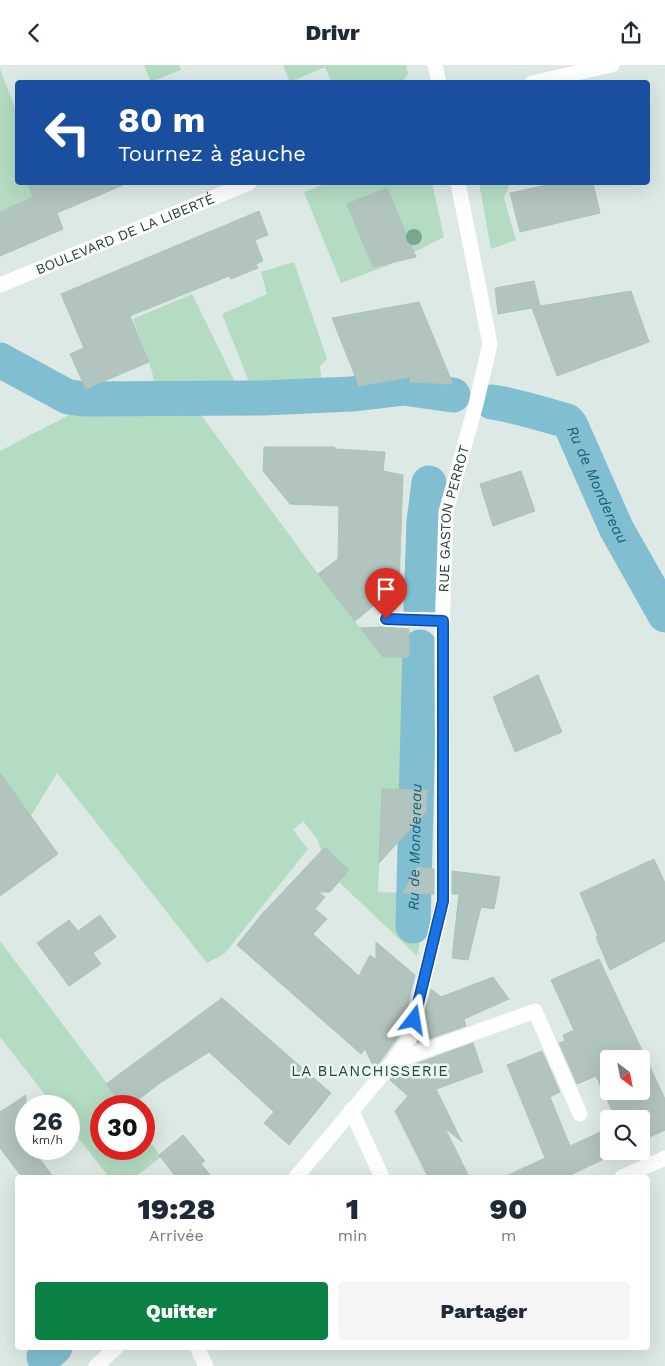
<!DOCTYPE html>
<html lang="fr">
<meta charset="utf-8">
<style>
:root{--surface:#fff;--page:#f6f6f7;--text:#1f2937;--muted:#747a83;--accent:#0b8043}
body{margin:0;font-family:"Work Sans",sans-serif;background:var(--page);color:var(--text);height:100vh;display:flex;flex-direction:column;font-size:19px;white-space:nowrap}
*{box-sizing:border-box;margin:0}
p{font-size:16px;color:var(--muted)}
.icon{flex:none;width:28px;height:28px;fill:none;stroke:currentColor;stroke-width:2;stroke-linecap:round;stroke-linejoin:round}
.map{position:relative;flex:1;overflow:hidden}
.details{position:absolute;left:15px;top:1110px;width:635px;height:175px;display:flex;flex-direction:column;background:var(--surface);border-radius:5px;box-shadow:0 5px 20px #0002}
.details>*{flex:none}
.top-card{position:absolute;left:15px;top:15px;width:635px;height:105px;border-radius:5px;box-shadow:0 5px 20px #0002;background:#1a4fa0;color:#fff;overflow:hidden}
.needle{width:32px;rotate:148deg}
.fabs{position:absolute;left:600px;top:985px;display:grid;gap:10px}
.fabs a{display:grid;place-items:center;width:50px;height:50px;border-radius:5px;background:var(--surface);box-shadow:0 5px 20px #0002;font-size:25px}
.speed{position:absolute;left:15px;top:1030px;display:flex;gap:10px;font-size:25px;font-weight:700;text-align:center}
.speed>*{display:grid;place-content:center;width:65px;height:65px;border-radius:50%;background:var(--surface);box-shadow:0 5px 20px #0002;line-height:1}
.speed small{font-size:12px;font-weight:400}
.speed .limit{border:8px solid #d22;background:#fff;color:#111}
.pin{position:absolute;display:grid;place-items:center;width:42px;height:42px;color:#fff;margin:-51px -21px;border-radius:50% 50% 50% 0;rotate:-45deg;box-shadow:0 0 5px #0007}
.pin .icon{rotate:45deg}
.me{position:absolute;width:55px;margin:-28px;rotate:14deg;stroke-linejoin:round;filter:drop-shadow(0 0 4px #0008)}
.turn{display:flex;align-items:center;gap:18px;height:105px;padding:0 20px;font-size:22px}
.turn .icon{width:65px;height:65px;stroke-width:2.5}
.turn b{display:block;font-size:35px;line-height:42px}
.eta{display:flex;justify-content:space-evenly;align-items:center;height:85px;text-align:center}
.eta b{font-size:30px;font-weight:800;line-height:35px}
.cta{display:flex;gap:10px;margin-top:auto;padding:10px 20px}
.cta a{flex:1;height:58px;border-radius:5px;background:var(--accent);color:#fff;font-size:20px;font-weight:800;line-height:58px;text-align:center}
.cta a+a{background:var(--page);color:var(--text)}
header{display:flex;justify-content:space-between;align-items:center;height:65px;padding:0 20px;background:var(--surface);font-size:22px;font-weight:800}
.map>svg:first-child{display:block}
</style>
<header><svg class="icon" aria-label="back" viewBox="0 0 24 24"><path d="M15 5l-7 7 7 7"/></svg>Drivr<svg class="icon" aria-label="share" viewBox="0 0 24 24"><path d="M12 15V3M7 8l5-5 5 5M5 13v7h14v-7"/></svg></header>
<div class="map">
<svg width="665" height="1301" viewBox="0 0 665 1301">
<rect width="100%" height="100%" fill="#dce9e5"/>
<g fill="#b4dcc2" fill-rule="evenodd">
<polygon points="144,0 179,0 181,5 151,17"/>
<polygon points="283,0 406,0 408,8 403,17 332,17 325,2 290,17"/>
<polygon points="0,4 17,48 18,118 28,118 33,132 9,143 25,181 5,189 0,178"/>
<path d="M328 118H432L444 172 389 200 341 218 304 127ZM387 123 401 158 347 139Z"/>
<polygon points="479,118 510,118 504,133 516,175 491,184"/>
<polygon points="294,197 327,294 320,301 322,317 252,324 222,249 267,229 261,207"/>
<polygon points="192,229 239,325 155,325 152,306 133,254"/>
<path d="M90 339H193L318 509 383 592H409L405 725 382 724 378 827 405 828C405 850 403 854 422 868L417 891 339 817 349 805 330 786 326 789 320 783 318 775 303 756 293 765 308 784 224 889 207 898 57 708 0 802V386Z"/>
<polygon points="0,876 124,1041 101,1041 101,1084 144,1084 144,1068 161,1092 135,1112 109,1112 69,1061 69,1041 54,1041 0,972"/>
</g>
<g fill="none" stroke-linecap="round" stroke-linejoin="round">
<g stroke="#81bed2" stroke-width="35">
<polyline points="0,295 68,332 86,334 263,333 352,329 403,323 453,330"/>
<path id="s1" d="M492 337C518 341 542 349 567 356L571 361 616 463 665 550"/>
<polyline points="421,543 424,457 429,418"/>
<path id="s2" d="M413 861 420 582"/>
<polyline points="44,1292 55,1282"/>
</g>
</g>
<g fill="#b2c4be" stroke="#afc3bc" fill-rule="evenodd">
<polygon points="28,118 128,118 57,148 63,164 0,191 0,147 33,132"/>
<polygon points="555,118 593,118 600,148 520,167 510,128"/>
<polygon points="387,123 416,192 373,202 347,139"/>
<polygon points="259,146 268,170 255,175 263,196 256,199 258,203 231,214 229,211 130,251 149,297 86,324 70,289 84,283 61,229"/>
<polygon points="534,216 540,241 631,226 649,277 557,311 532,243 498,249 495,223"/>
<polygon points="419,237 453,319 410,317 410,312 359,321 332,253"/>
<polygon points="264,382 335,382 335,384 385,387 383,406 403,410 399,520 355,556 318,509 338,494 339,441 290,439 263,406"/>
<polygon points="521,406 535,446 493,461 480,419"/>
<polygon points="382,562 409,564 409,592 383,592 360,563"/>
<polygon points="538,610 562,667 515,687 493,632"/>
<polygon points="0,708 58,789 0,831"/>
<polygon points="382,724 427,725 426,747 379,798"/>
<polygon points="325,782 349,805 330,827 318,827 325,832 315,844 327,854 313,869 359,911 370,890 376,895 376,877 415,910 401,968 376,1002 372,998 365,984 361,989 237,880 262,849"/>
<polygon points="654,794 665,818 665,876 610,905 596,872 598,871 580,828"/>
<polygon points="417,802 434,804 434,829 403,828"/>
<polygon points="452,806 500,812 494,844 481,842 468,895 452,893 459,829 452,829"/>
<polygon points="100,850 116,872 93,888 101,899 69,921 37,878 69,855 78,866"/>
<path d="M599 894 665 1034V1065L641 1076V1054H616L596 1011 577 1019 559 978 565 976 563 970 574 965 551 915ZM609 994H641V1026H609Z"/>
<polygon points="493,912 509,934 464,954 466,961 417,978 431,924 441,932"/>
<polygon points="222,933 331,1028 289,1080 264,1058 274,1047 209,987 160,1018 130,1041 123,1041 106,1019"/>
<polygon points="473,978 483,1007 436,1024 462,1077 445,1063 469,1112 428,1112 395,1046 408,1031 390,1015 399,1005"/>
<polygon points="542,986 560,1027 550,1032 570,1081 609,1063 609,1086 621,1086 566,1112 504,1112 545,1093 507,1000"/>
<polygon points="26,1030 26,1084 33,1084 53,1112 22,1112 0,1083 0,1047"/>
<polygon points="183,1070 205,1096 201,1099 212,1112 176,1112 159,1090"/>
</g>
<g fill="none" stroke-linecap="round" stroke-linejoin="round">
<g stroke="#fff" stroke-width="15">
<polyline points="386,554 443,555"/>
<polyline points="393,997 535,946 580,1049"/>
<polyline points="351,1045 382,1112"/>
<polyline points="622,1112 665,1093"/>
</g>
<g stroke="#fff" stroke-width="15">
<polyline points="435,0 439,18"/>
<path id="s3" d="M296 1112 393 997 410 972 443 836 442 567 446 447 476 339 490 279 458 118"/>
<polyline points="197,1282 206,1301"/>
<polyline points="96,1301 117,1282"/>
</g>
<g stroke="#fff" stroke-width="15">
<polyline points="532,18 612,0"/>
<path id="s4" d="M0 220 249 118"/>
</g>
</g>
<circle fill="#78a690" cx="414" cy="172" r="8"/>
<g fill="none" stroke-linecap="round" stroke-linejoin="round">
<defs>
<polyline id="route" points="386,554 443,556 443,836 414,955"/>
</defs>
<use href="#route" stroke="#114b97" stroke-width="12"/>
<use href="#route" stroke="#1a73e8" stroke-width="9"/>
</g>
<g text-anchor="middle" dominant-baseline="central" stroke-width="5" stroke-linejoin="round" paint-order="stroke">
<g font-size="14" fill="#1e3934" stroke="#edf6f2">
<text stroke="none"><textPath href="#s4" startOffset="135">BOULEVARD DE LA LIBERTÉ</textPath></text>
<text stroke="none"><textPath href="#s3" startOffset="704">RUE GASTON PERROT</textPath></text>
</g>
<g font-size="15" font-style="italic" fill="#175e76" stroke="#edf6f2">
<text stroke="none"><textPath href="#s1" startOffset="148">Ru de Mondereau</textPath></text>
<text stroke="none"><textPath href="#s2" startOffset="79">Ru de Mondereau</textPath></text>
</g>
<g font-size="15" letter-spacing="1" fill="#1a4b43" stroke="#edf6f2">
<text x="370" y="1006">LA BLANCHISSERIE</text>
</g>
</g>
</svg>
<div class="fabs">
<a><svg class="needle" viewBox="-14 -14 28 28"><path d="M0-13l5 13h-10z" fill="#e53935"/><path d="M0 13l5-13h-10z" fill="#747a83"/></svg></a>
<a><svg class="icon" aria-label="search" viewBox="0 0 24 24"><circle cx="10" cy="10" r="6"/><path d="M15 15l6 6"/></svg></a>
</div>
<div class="speed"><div>26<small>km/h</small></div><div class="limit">30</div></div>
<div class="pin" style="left:386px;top:554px;background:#d93025"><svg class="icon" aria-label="arrive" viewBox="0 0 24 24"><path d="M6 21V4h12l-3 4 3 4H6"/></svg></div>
<svg class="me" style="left:414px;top:955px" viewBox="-20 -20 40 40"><path d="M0-17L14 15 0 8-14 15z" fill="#1a73e8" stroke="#fff" stroke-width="4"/></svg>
<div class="top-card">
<div class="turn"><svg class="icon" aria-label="left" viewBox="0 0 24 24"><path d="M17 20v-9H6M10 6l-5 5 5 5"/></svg><div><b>80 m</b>Tournez à gauche</div></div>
</div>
<section class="details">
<div class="eta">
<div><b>19:28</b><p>Arrivée</p></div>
<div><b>1</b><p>min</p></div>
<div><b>90</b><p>m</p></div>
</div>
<div class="cta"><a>Quitter</a><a>Partager</a></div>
</section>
</div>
